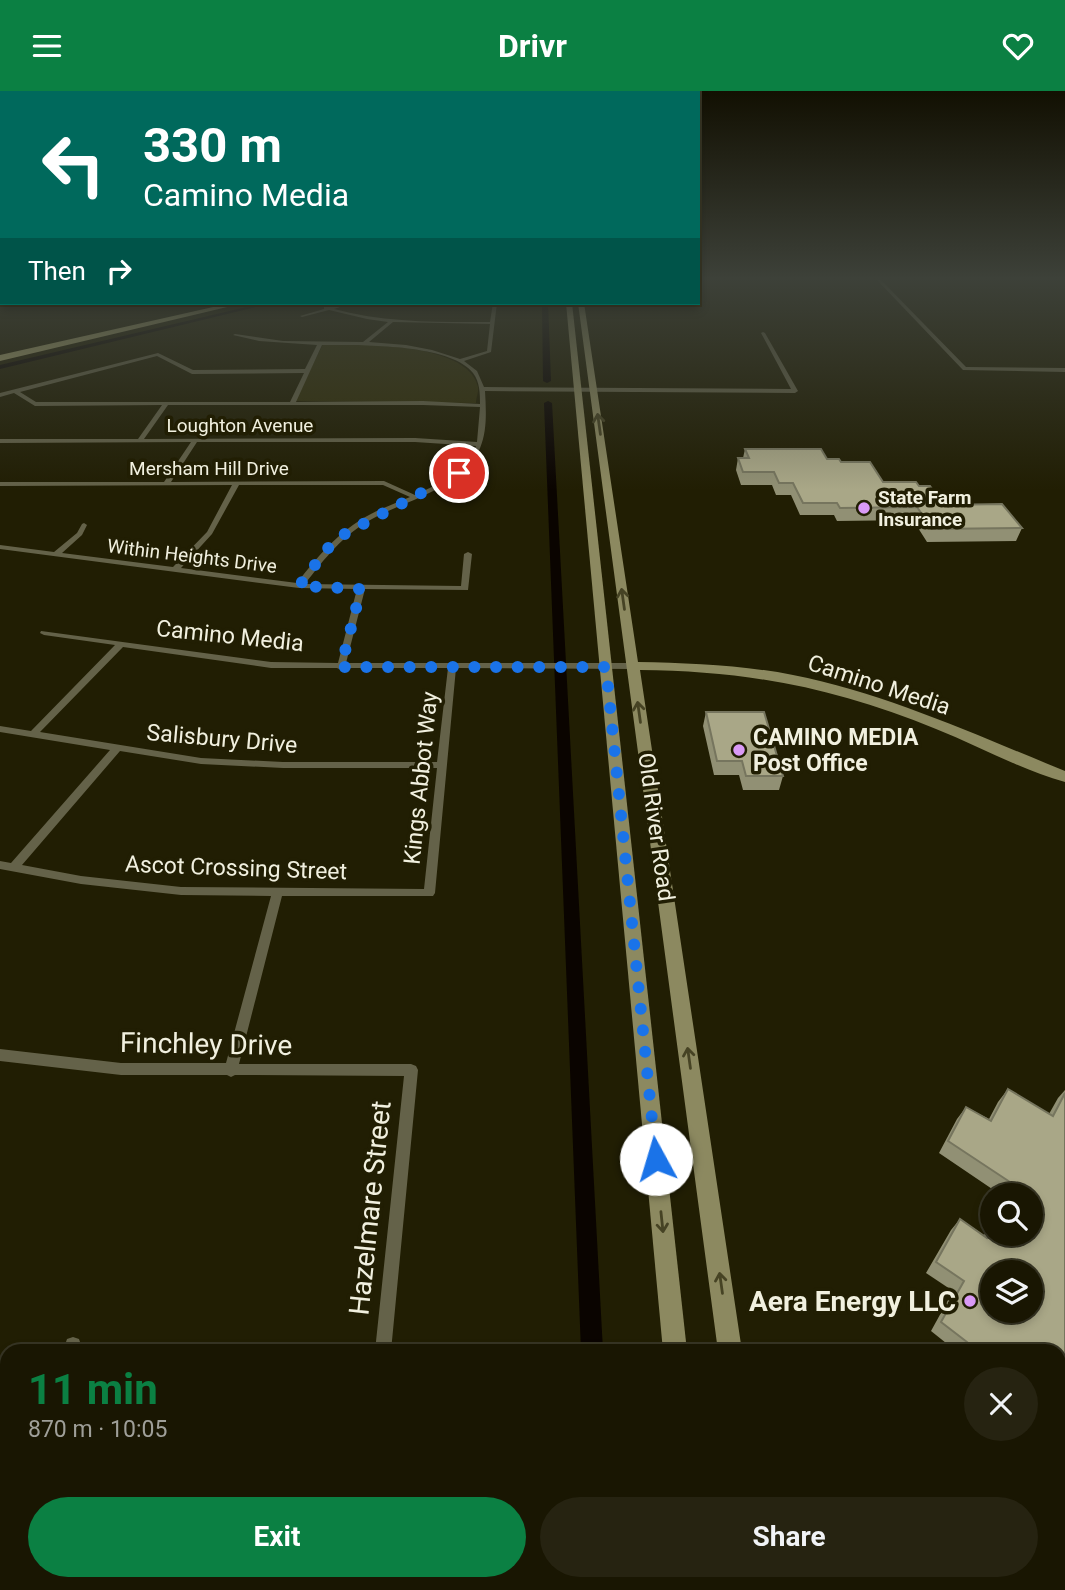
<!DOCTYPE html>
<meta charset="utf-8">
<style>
:root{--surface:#191602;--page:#262311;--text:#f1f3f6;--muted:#9f9f99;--line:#373524;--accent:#0b8043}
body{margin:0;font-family:Roboto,sans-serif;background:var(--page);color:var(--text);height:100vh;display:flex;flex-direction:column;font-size:26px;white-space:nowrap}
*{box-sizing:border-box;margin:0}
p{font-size:23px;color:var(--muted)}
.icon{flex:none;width:38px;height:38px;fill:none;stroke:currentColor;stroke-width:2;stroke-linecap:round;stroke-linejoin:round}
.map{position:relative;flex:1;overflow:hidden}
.panel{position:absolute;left:0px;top:1253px;width:1066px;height:247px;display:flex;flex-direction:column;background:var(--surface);border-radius:21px 21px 0 0;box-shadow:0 4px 10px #0003,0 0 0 2px var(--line)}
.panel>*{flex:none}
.guide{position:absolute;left:0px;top:0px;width:700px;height:214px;box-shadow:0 4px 10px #0003,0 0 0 2px var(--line);background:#00695c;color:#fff;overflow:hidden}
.controls{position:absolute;left:980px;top:1092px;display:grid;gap:14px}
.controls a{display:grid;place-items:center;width:63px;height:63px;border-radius:50%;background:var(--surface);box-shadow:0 4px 10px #0003,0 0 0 2px var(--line);font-size:35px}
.pin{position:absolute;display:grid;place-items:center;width:60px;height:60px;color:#fff;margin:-30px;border:4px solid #fff;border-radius:50%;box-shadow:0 2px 7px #0007}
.me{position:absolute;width:77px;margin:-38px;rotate:354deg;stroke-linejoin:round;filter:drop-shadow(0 0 5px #0008)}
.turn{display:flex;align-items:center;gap:24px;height:147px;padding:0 28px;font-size:32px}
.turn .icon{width:91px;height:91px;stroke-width:2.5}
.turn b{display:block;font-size:49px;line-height:60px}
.then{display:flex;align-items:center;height:66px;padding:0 28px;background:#0003;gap:14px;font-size:26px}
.round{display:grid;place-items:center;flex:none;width:74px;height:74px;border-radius:37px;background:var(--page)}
.headline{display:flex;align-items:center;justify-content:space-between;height:119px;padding:0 28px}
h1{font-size:42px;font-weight:700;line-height:52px;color:var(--accent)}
.button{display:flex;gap:14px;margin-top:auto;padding:14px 28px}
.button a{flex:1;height:80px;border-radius:42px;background:var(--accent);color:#fff;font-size:28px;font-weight:700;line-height:80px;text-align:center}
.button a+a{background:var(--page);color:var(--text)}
header{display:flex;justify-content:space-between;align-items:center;height:91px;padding:0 28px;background:var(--accent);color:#fff;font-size:32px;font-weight:700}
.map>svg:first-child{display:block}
</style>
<header><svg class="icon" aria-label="menu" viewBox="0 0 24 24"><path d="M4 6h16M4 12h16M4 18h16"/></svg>Drivr<svg class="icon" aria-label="heart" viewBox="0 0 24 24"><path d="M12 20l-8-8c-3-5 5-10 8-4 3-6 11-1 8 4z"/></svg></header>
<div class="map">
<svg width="1065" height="1499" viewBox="0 0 1065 1499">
<rect width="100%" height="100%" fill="#211e03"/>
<path fill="#322f09" d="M323 253C357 253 469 251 478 296 479 300 476 307 476 312L295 310Z"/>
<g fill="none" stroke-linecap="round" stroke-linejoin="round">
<g fill="#0a0400" fill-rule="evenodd">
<polygon points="263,212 272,212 0,278 0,274"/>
<polygon points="542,212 548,212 551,290 547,292 543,290"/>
<polygon points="548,310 552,312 603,1260 581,1260 544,312"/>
</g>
<g fill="#646249" fill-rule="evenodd">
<polygon points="877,189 881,189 966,276 1065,277 1065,281 963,279"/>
<path d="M346 212H352L334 218C385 232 438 231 490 231L493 212H497L491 261 464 270 477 280 484 296 791 298 761 242 763 241 765 242 798 300 795 302 485 300C487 334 488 363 456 386L473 392V394L452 389C427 406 398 414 372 428 344 443 324 468 305 493L461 495 464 463 468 461 472 463 468 499 365 498 346 572H633L637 575 633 578 456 577 435 802 433 805H282L239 973H411L416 975 418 979 391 1260H375L404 985 235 984 231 986 227 984H121L0 970V958L121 972H226L271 805 181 804 81 793 0 778V770L11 772 110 659 0 641V635L31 640 115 554 44 544 40 542 41 540 271 571 338 572 357 498 299 497 0 458V454L54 461 77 442 82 433 84 432 87 434 82 444 62 462 173 476 207 441 232 394 0 395V391H164L191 351 0 352V348H138L162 314 35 315 14 302 0 306V302L158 262 193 279 305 278 317 254 259 250 233 244 235 243 283 250 363 251 388 231 367 228 329 219 302 226 300 225 324 218V216ZM393 231 490 233 487 260 460 268 432 259 406 254 369 251ZM322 254C357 254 450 252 473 282 480 291 480 303 480 313L423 310 296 311ZM157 265 192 283 304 282 290 311H36L20 301ZM168 314H423L480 316 477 351 415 347 144 348ZM197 351H415L476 355C467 380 439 393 415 404L384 390 171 391ZM239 394H383L410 406C396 412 382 417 369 424 339 440 317 466 297 492L181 477 212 443ZM123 556 271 577H337L341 579 345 577H448L437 671H283L201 667 40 641ZM120 660 201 673 283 677H437L424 798 181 796 81 785 22 774Z"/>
<polygon points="73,1246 79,1248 81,1254 79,1260 63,1260 67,1248"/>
<polygon points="7,1380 7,1398 0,1399 0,1381"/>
<polygon points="351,1493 369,1493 370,1499 350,1499"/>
</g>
<g fill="#8c8960" fill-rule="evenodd">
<polygon points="566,212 572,212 687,1260 663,1260"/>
<path d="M578 212H584L638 571C690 572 742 574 793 584 888 603 976 644 1065 680V691C1021 679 979 655 936 638 835 597 749 580 640 579L742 1260H718Z"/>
<polygon points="684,1493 712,1493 713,1499 685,1499"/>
<polygon points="749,1493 777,1493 778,1499 750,1499"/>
</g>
<polygon fill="#aba872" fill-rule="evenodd" points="231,212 244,212 0,270 0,264"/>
</g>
<g fill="#919074">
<polygon points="745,358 827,368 841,371 883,391 919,395 943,414 1022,437 1016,450 927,451 913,429 837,430 834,424 800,424 791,404 776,404 772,394 741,394 736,379 738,367 743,367"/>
<polygon points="706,621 783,685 779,699 743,699 739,684 714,684 703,635"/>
<polygon points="1008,998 1049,1023 1058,1007 1065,999 1065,1419 1059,1413 1059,1260 956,1260 931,1240 953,1200 926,1182 951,1139 960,1128 984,1144 992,1130 992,1143 1031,1104 1001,1104 939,1062 957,1028 966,1016 989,1028 998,1011"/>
</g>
<g fill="#a9a787" stroke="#76755e" stroke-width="2" fill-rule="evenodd">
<polygon points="745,358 821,358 827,368 839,368 841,371 870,371 883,391 916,391 919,395 930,395 943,414 1002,413 1022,437 932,438 917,416 840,417 837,412 803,412 793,392 779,392 774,381 743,381 738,367 749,367"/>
<polygon points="706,621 764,621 783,685 746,685 742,670 717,670"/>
<path d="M1008 998 1053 1025 1065 1002V1400L1059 1395V1260H963L967 1251 941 1231 964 1190 936 1171 960 1128 987 1147 992 1138V1143H1031V1104H1011L1016 1095 948 1050 966 1016 991 1030ZM992 1181H1031V1220H992Z"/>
</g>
<defs><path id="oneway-shaft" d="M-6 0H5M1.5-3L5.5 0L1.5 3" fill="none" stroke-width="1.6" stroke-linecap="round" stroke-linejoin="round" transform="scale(1.75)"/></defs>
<g stroke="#464324">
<use href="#oneway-shaft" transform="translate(599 333) rotate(-98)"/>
<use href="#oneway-shaft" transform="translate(623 508) rotate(-98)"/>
<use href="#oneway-shaft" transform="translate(639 621) rotate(-98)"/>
<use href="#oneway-shaft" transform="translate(689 967) rotate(-98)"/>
<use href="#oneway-shaft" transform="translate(662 1131) rotate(84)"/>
<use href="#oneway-shaft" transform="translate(721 1192) rotate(-98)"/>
</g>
<linearGradient id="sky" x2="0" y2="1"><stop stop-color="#121002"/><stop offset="0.47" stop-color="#3d4139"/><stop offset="1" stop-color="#3d4139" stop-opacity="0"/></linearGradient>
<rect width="1065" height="399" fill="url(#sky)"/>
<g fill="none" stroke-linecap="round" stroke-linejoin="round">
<polyline stroke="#1a73e8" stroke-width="12" stroke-dasharray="0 21.6" points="459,382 346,442 327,458 299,495 361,498 341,576 606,576 656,1068"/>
</g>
<g fill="#da9af6" stroke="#211e03" stroke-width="2.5">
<circle cx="864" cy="417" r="7"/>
<circle cx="739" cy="659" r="7"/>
<circle cx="970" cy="1210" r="7"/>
</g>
<g text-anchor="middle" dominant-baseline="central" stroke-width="7" stroke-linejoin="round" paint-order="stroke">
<g font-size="19" fill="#f1f0df" stroke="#211e03">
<text x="240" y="334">Loughton Avenue</text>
<text x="209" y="377">Mersham Hill Drive</text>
<text transform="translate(192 465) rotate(7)">Within Heights Drive</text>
</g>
<g font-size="19" font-weight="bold" fill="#f1f0df" stroke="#211e03" text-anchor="start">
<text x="878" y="406">State Farm<tspan x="878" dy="22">Insurance</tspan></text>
</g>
<g font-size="23" fill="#f1f0df" stroke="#211e03">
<text transform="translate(230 545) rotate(6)">Camino Media</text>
<text transform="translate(879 594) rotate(18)">Camino Media</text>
<text transform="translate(222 648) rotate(5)">Salisbury Drive</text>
<text transform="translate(421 687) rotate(-84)">Kings Abbot Way</text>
<text transform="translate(656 736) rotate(82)">Old River Road</text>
<text transform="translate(236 777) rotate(2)">Ascot Crossing Street</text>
</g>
<g font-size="23" font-weight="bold" fill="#f1f0df" stroke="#211e03" text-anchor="start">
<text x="753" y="646">CAMINO MEDIA<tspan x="753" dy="26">Post Office</tspan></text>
</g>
<g font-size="28" fill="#f1f0df" stroke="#211e03">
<text transform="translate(206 953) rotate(1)">Finchley Drive</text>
<text transform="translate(370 1117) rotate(-84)">Hazelmare Street</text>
</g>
<g font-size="28" font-weight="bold" fill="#f1f0df" stroke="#211e03" text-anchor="end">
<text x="956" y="1210">Aera Energy LLC</text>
</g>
</g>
</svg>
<div class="controls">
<a><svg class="icon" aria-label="search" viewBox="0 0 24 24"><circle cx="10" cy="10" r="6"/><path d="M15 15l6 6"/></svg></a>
<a><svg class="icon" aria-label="layers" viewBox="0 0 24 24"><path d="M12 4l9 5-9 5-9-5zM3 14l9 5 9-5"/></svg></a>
</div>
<div class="pin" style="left:459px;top:382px;background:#d93025"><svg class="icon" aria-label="arrive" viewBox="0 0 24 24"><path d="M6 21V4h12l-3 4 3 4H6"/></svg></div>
<svg class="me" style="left:656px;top:1068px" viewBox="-20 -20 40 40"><circle r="19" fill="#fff"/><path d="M0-13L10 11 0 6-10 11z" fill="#1a73e8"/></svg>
<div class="guide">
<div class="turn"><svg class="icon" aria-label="left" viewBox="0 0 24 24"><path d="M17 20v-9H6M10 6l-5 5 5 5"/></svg><div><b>330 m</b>Camino Media</div></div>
<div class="then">Then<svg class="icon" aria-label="right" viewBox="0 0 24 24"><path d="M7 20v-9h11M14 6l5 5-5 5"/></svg></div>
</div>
<section class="panel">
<div class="headline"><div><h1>11 min</h1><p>870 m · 10:05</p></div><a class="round"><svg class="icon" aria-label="close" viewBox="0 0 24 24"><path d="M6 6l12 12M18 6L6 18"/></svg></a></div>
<div class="button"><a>Exit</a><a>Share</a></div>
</section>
</div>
